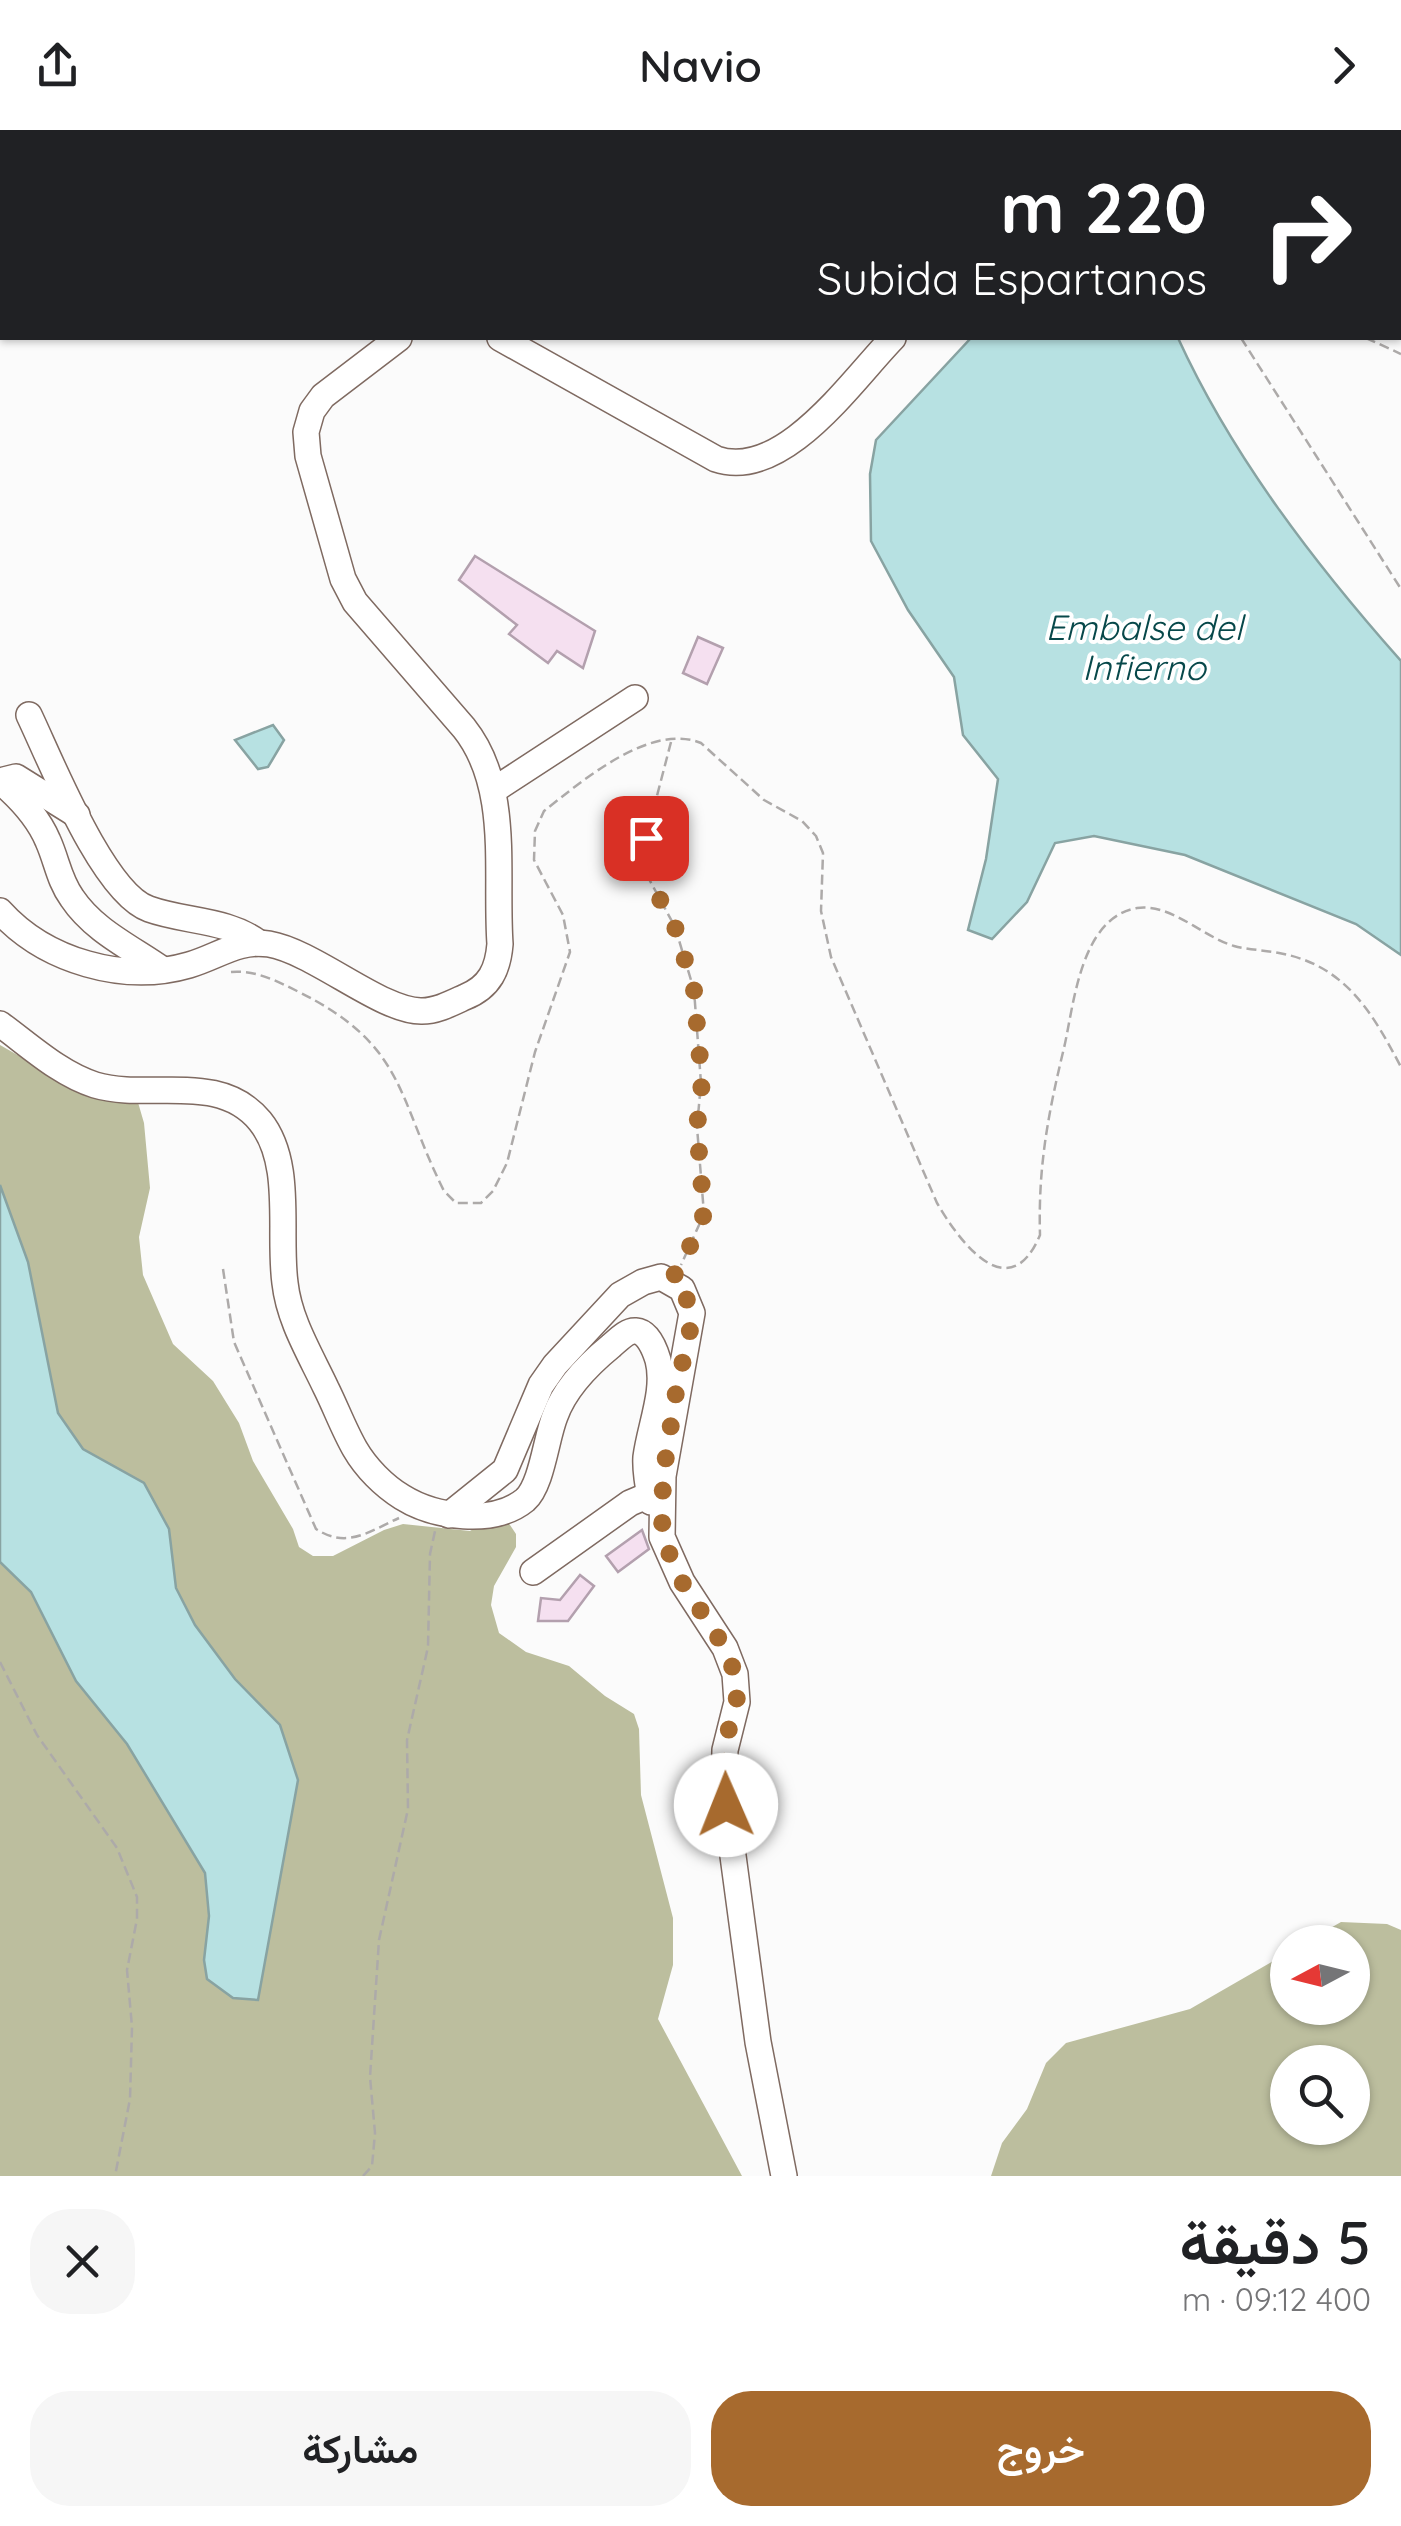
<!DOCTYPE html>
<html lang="ar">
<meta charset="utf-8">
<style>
:root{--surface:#fff;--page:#f6f6f6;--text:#202124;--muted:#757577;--accent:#a76a2e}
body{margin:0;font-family:Quicksand,Vazirmatn,sans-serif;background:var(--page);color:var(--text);direction:rtl;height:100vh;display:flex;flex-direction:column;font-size:38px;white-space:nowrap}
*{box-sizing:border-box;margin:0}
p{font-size:32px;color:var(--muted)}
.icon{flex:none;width:55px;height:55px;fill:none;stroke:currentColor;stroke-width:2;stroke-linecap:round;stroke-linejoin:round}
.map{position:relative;height:2046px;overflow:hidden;direction:ltr}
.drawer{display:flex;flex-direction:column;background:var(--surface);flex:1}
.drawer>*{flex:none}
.hud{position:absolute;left:0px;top:0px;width:1402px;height:210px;box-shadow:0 2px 8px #0004;direction:rtl;background:#202124;color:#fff;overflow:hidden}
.needle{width:65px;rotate:263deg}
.buttons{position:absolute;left:1270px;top:1795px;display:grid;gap:20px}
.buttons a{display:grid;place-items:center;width:100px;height:100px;border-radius:50%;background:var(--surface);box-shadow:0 2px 8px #0004;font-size:50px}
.pin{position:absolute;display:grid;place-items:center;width:85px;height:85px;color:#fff;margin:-42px;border-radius:20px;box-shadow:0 5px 15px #0006}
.me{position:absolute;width:110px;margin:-55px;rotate:359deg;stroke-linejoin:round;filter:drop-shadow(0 0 8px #0008)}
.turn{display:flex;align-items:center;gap:35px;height:210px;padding:0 30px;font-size:45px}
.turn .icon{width:130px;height:130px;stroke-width:2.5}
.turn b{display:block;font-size:70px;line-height:85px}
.round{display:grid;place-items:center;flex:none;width:105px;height:105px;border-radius:40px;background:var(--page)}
.headline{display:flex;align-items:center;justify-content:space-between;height:170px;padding:0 30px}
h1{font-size:60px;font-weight:600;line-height:75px}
.button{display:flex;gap:20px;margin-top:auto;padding:20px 30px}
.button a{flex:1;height:115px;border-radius:40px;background:var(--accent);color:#fff;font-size:40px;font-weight:600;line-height:115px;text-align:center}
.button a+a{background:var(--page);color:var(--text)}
header{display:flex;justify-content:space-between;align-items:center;height:130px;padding:0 30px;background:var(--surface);font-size:45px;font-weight:600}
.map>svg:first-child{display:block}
</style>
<header><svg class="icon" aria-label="forward" viewBox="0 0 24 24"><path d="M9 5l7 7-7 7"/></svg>Navio<svg class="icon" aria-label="share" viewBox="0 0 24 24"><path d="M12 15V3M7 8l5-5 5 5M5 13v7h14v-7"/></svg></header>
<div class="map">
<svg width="1401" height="2046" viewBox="0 0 1401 2046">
<rect width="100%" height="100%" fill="#fbfbfb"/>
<g fill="#bcbe9e" fill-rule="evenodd">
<polygon points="0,915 91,967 137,969 144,993 150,1058 139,1107 143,1145 173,1214 213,1251 239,1293 253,1331 293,1399 299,1417 313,1426 333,1426 384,1400 403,1394 470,1401 491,1388 508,1392 516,1404 516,1417 494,1456 491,1475 499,1503 526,1522 569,1536 605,1566 634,1584 639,1599 641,1665 673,1788 673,1835 658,1889 742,2046 0,2046"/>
<path d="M1341 1792 1387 1794 1401 1800V2046H991L1002 2013 1027 1979 1046 1933 1066 1913 1190 1879 1287 1823 1288 1878H1352V1812H1306ZM1352 1932V1998H1288V1932Z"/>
</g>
<g fill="#b7e1e2" stroke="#88a3a2" stroke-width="2.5">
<path d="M971 208H1178C1232 326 1315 434 1401 531V825L1356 794 1185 725 1094 706 1055 713 1027 772 992 809 968 800 986 729 998 649 963 605 954 547 908 480 871 411 870 344 876 310Z"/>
<polygon points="273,595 284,610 268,637 258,639 235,610"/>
<polygon points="0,1055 28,1132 58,1283 83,1319 144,1353 169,1399 176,1458 195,1495 235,1549 280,1595 298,1650 258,1870 233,1868 207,1849 204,1830 209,1786 205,1743 127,1614 76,1551 31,1462 0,1432"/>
</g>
<g fill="#f5e0f0" stroke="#b3a0ae" stroke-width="2.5">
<polygon points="475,426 595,501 583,538 557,521 548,533 509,504 517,495 459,450"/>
<polygon points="698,507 723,518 707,554 683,543"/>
<polygon points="642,1400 649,1419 618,1442 606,1426"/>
<polygon points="580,1445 594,1456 568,1491 538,1491 541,1468 560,1470"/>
</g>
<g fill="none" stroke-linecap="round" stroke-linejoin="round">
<defs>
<g id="minor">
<polyline points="674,0 675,2"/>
<polyline points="1041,0 1043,2"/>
<path d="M500 208 716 329C783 352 852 250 893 208"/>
<path d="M29 585C51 631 103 763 149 779 185 792 227 789 259 813"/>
<polyline points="4,650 16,647 77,685"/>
<path d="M0 651C20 668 38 687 48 711 57 731 59 750 72 768 94 801 132 818 163 840"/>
<polyline points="494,660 635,568"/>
<path d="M0 781C45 831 124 854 189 835 217 827 239 809 269 814 315 822 382 882 422 881 437 881 452 873 465 867 490 857 498 839 500 814 495 742 511 657 464 598L355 472 343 449 308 326 306 302 312 281 323 266 399 208"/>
<path d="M0 894C30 916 60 944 95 955 149 971 219 941 260 991 294 1033 278 1102 285 1153 289 1190 310 1224 326 1258 336 1278 344 1300 355 1319 366 1338 384 1356 402 1367 434 1387 493 1396 525 1370 542 1355 546 1308 555 1286 565 1258 589 1234 611 1216 618 1210 627 1200 636 1201 648 1202 655 1220 658 1230 666 1260 650 1296 646 1327 645 1341 648 1357 651 1372"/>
<polyline points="449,1385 505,1340 541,1255 555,1235 620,1165 643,1152 661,1147 682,1159 692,1183 663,1346 662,1407 682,1452 725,1518 735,1544 737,1572 725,1620 724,1659 758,1912 784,2046"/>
<polyline points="533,1442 630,1373 649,1365"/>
</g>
</defs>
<use href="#minor" stroke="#7f6a61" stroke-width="28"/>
<g stroke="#adaaa9" stroke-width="2.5" stroke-dasharray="10 5" stroke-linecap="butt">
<polyline points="278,2 280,0"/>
<polyline points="1241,208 1401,459"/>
<polyline points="1366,208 1401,224"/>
<polyline points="671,612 646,708 649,749 675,797 694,860 701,953 697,997 704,1084 681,1135"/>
<path d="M231 842C255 840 275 850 297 861 406 915 396 965 444 1061L456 1073H481L493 1061 507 1033 535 922 570 822 563 785 534 730 535 701 544 681C581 652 650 592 701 613L764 670 802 691 816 706 823 723 821 781 831 827 937 1073C959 1111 1009 1179 1040 1105 1038 1037 1048 984 1064 918 1074 875 1080 788 1137 778 1171 773 1203 807 1234 816 1249 820 1264 820 1279 823 1345 835 1372 882 1401 937"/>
<path d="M223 1139 234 1212 316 1399C347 1419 368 1402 399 1388"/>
<polyline points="0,1532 37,1605 117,1718 137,1767 137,1789 127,1840 132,1897 130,1969 115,2046"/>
<polyline points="363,2046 372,2036 375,2003 370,1947 379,1810 408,1679 407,1610 428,1517 430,1424 435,1401"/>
</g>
<use href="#minor" stroke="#fff" stroke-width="25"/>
</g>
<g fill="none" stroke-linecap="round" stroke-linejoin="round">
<polyline stroke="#a76a2e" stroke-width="18" stroke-dasharray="0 32.4" points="646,708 649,749 675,797 694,860 702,952 697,997 704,1084 684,1130 671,1150 686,1166 692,1192 677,1256 663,1346 662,1407 682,1452 725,1518 735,1544 737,1572 729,1598 723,1642 726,1675"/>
</g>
<g text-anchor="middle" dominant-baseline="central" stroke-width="8" stroke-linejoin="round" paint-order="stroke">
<g font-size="35" font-style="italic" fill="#07484a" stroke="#fff">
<text x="1144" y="497">Embalse del<tspan x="1144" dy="40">Infierno</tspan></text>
</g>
</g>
</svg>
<div class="buttons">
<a><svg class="needle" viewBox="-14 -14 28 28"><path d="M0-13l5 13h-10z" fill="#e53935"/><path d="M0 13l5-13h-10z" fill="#757577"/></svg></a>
<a><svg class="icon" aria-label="search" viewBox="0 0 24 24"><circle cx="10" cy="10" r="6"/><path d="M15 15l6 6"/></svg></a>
</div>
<div class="pin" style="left:646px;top:708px;background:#d93025"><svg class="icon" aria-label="arrive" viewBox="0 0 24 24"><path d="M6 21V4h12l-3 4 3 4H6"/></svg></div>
<svg class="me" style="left:726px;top:1675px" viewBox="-20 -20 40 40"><circle r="19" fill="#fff"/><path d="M0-13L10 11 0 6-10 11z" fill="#a76a2e"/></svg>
<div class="hud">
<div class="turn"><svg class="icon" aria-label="right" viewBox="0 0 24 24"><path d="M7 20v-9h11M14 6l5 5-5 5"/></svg><div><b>220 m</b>Subida Espartanos</div></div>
</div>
</div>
<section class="drawer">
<div class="headline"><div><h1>5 دقيقة</h1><p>400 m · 09:12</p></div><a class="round"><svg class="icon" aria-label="close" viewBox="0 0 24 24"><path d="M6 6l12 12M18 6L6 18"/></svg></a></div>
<div class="button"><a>خروج</a><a>مشاركة</a></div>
</section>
